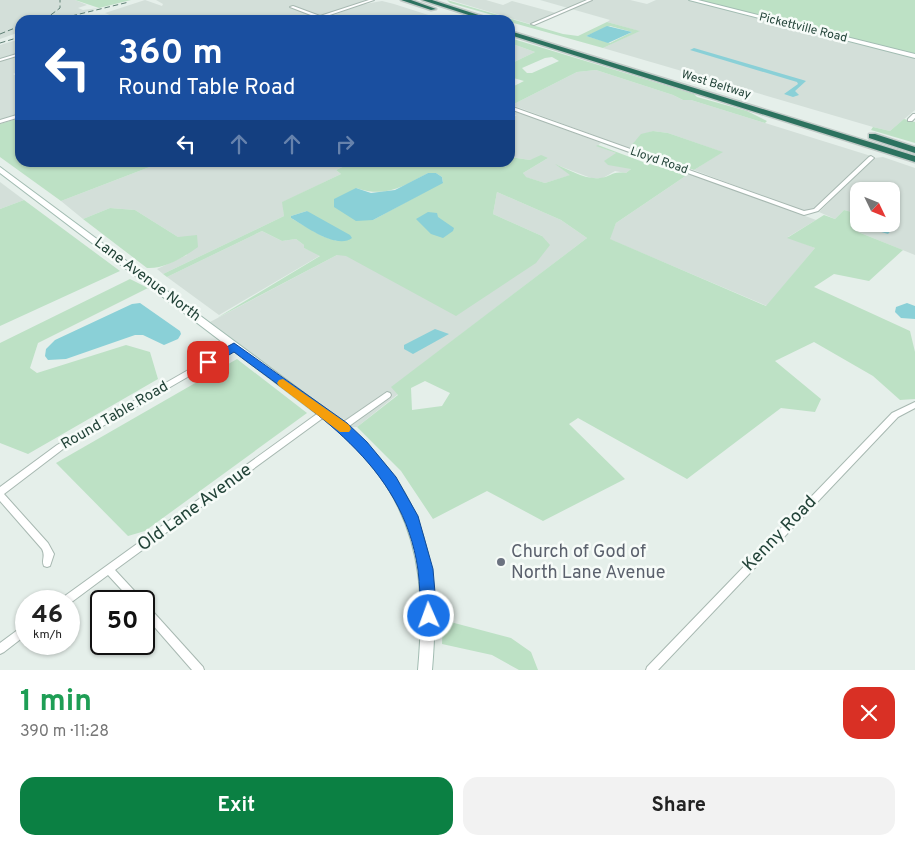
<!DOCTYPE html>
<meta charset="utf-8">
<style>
:root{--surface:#fff;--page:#f2f2f2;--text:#222;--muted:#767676;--accent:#0b8043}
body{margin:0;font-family:Overpass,sans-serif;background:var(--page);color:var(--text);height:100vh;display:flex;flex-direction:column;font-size:19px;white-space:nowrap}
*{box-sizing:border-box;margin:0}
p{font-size:16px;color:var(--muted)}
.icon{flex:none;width:28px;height:28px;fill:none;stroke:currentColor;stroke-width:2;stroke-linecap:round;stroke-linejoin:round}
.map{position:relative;height:670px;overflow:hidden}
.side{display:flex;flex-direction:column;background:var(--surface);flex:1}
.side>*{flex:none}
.guide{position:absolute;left:15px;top:15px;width:500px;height:152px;border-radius:15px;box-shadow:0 1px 4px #0004;background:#1a4fa0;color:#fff;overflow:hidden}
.needle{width:32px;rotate:133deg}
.buttons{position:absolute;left:850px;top:182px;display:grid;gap:10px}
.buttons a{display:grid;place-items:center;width:50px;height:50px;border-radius:10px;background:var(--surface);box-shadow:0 1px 4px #0004;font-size:25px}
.speed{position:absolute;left:15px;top:590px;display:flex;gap:10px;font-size:25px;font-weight:700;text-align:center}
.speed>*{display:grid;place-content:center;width:65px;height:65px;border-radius:50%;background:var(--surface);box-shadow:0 1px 4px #0004;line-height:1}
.speed small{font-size:12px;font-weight:400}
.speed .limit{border:2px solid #111;border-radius:8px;background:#fff;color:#111}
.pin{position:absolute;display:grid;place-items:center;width:42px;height:42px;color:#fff;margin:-21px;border-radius:10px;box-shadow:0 2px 8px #0006}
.me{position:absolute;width:55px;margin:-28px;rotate:358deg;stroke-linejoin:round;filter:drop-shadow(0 0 4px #0008)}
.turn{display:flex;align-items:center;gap:18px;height:105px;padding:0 20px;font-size:22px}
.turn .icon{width:65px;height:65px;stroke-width:2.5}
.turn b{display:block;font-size:35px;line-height:42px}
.lanes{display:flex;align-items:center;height:48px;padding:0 20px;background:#0003;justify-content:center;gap:25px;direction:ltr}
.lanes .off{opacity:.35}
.round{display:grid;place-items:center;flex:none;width:52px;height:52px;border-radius:15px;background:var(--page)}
.overview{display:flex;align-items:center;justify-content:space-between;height:85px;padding:0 20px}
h1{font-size:30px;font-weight:700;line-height:38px;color:#1e9e55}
.cta{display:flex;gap:10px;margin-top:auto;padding:10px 20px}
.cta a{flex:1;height:58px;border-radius:15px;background:var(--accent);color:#fff;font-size:20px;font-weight:700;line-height:58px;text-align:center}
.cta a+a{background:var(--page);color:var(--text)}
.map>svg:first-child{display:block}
</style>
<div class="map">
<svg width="915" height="670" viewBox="0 0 915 670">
<rect width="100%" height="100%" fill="#e5efea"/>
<g fill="#d3dfd9">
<polygon points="0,0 75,0 87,5 78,8 83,10 99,8 59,20 20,20 20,32 0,39"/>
<polygon points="145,0 162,6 163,4 156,0 370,0 308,20 273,20 263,16 251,16 241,20 196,20 186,16 172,20 154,20 144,17 135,20 121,20 105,13"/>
<polygon points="450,0 486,0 503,5 512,1 556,13 530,24"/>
<polygon points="540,0 630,0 647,4 656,0 689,0 915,56 915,110 890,131 873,127 603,48 639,31 607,22 610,20"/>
<polygon points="382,1 394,4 444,20 322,20 359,5"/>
<polygon points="20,39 20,54 0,59 0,45"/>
<polygon points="510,43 535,52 510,64"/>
<polygon points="20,55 20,71 13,74 20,78 20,114 0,120 0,61"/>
<polygon points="596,70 673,95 683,100 691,100 871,156 811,211 805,212 694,170 722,152 668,133 653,131 641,135 631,146 634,150 512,105 577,72"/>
<polygon points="510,109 601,143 597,146 616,153 631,169 626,173 615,171 603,178 591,178 557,165 571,175 545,183 525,177 523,173 548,158 530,160 510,157 510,119 517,115 510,114"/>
<polygon points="883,157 915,168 915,255 858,232 863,224 891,224 891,191 859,191 859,214 844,210 835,219 819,212 874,158"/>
<polygon points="160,163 351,163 336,170 341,174 283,202 284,216 163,274 157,269 187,255 178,237 135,210 110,208 83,219 61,201"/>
<polygon points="694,174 816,220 788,237 815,248 767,306 609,239 616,223 687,175"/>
<polygon points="0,182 24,200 0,209"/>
<polygon points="497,192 561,220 587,238 392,387 398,394 357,427 349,427 210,322 337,255 542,236 493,214"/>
<polygon points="262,231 282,241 296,239 304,245 304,248 321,255 219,315 167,277"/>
</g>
<g fill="#bde1c5" fill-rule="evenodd">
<polygon points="75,0 131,0 99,8"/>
<path d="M447 0 563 34 578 36 607 22 640 31 603 48 510 22V20L450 3ZM610 26 632 32 610 43 586 36Z"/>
<polygon points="699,0 915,0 915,54 703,2"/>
<path d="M510 38 694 94 697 97 747 111 767 121 765 123 691 100H683L673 95 596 70 577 72 512 105H510V88L524 81 510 77V64L535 52 510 43ZM552 57 559 61 532 73H527L522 68 545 58Z"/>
<polygon points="20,118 20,162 160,163 61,201 0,157 0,124"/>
<polygon points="904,119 915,122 915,143 871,130 873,127 890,131"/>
<polygon points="653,131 668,133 723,152 694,170 634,150 630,147 641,134"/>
<path d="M598 145 643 162 687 175 616 223 610 239 766 306 815 248 787 238 824 215 835 219 844 210 859 214V224H863L858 232 903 250 869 281 834 274 814 287 910 331 915 352V399L900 400 873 376 814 342 775 361 821 399 815 412 781 408 687 479 578 418 569 424 625 479 543 521 487 491 433 519 401 471 357 427 398 395 391 387 587 238 561 220 497 192 493 214 542 236 550 245 536 263 456 316 346 256 337 255 217 318 320 256 304 248V245L296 239 282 241 262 231 167 277 163 274 284 216 282 202 341 174 336 170 351 163 510 162V157L530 160 541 155 548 158 523 173 526 177 545 183 570 175 555 164C568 169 585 180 600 178 612 177 610 171 626 173L631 169 608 165 604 161 616 153 596 146ZM428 173H436L442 177 443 182 373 220 356 188C386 198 402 187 428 173ZM307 211 337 241 322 236 291 218V216ZM425 381 450 393 442 406 412 410 411 388Z"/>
<polygon points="24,200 120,271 0,326 0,209"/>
<path d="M110 208 135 210 178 237 197 235 198 247C184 257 165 269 147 268L83 219Z"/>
<polygon points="130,279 148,288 38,343 30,368 37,373 126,345 150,352 158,379 28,454 0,443 0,343"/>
<polygon points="237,359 307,413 145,531 128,536 56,463"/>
<polygon points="443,620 511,638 531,652 538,670 519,670 492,655 442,644"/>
</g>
<g fill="#8ad0d7">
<polygon points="607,26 632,32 608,43 586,36"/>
<polygon points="694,48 803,80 806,81 795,91 799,95 793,97 784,94 798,84 797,82 690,50"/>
<polygon points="428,173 436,173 442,177 443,183 373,220 356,221 334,207 334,199 356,188 371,193 395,190"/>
<path d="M307 211 350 235 352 238C337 250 305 226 291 218V216Z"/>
<polygon points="428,212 437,213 438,217 454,228 453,231 443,238 431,234 416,219"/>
<polygon points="891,218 897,223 888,234 868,228 869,224 891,224"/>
<polygon points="140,303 180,331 181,334 178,339 164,345 143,335 135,335 66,359 48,360 45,356 46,349 55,340 132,304"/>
<polygon points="907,303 915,306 915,319 901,318 895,312 896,307"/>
<polygon points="435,329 449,334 413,354 404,349 404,345"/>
</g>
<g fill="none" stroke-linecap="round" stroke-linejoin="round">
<defs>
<g id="street">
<polygon points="369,0 374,0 315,20 309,20 316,17 290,7 293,6 320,16"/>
<polygon points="587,0 592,0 534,25 531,24"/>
<polygon points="20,53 20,55 0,61 0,59"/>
<polygon points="510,106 804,211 814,209 869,157 871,156 874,158 818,211 804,215 510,109"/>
<polygon points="20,114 20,117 0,123 0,120"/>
<polygon points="913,114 915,114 915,118 912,121 908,121 908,119"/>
<path d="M232 345H236L237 347 236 349 63 449 4 494 48 543 54 554 50 566 47 567 44 566C41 560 46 557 42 549L0 501V487L57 445Z"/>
<polygon points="387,392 390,393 391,395 390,397 345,429 339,429 338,427 339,425"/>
<polygon points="915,402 915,408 898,417 658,670 646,670 647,667 892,413"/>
<polygon points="324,410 327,411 328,413 327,415 115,570 141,598 143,601 132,601 108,575 69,604 69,601 60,601 62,598 321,411"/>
<polygon points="144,604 147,605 203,667 204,670 192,670 144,615"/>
<polygon points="26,625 26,635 4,652 0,654 0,643 23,626"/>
</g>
<g id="secondary">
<polygon points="689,0 698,0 915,54 915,58"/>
<path d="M0 167 346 424C363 440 379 456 393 475 435 532 438 602 432 670H418C424 603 423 543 386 485 373 464 355 447 338 430L0 173Z"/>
</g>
<g id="highway">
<polygon points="401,0 411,0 436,9 431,10"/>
<polygon points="422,0 432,0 494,20 484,20"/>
<polygon points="510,31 915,156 915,162 510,35"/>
<polygon points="869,134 875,134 915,147 915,153 869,138"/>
</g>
</defs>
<use href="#street" stroke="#a7b8b1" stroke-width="2"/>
<use href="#secondary" stroke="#a2bcb2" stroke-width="2"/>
<use href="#highway" stroke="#c1cac7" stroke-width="3"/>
<use href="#street" fill="#fff" fill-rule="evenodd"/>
<use href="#secondary" fill="#fff" fill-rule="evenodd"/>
<use href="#highway" fill="#2c725f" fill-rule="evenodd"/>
<g stroke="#5d7e73" stroke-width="1" stroke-dasharray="5.5 3" stroke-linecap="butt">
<polyline points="44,20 60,8 60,0"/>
<polyline points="55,20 129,2"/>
<polyline points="0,34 20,26"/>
<polyline points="0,43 20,37"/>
</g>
</g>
<path fill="#1a73e8" stroke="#114b97" d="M234 343 347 423 367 442 396 477 418 516 433 569 437 616 435 621 429 623 423 621 421 616C420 601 420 585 418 570 403 463 313 412 234 352L212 365H204V359Z"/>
<polygon fill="#f59e0b" points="283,379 349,425 351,429 349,432 340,432 279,386 277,383 279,380"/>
<circle fill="#6b7280" stroke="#f6fbf8" stroke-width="2" cx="501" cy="562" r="5"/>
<g text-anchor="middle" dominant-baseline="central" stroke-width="5" stroke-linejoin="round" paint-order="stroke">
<g font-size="12" fill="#224338" stroke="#f6fbf8">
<text transform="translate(803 28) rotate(14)">Pickettville Road</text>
<text transform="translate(716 85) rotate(17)">West Beltway</text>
<text transform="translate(659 161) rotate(19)">Lloyd Road</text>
</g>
<g font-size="15" fill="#224338" stroke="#f6fbf8">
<text transform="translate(147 280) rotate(37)">Lane Avenue North</text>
<text transform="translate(115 416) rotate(-30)">Round Table Road</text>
</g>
<g font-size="18" fill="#224338" stroke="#f6fbf8">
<text transform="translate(195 508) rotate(-36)">Old Lane Avenue</text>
<text transform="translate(780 534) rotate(-46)">Kenny Road</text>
</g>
<g font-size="18" fill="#5b616d" stroke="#f6fbf8" text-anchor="start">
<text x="511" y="552">Church of God of<tspan x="511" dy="21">North Lane Avenue</tspan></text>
</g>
</g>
</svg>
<div class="buttons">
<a><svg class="needle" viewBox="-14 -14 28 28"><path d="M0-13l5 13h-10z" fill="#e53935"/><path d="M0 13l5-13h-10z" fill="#767676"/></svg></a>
</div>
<div class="speed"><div>46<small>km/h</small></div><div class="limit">50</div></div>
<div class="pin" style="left:208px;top:362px;background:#d93025"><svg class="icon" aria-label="arrive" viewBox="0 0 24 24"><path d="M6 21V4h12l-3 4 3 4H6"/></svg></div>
<svg class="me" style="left:429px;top:616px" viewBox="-20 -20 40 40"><circle r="17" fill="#1a73e8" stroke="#fff" stroke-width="3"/><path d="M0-11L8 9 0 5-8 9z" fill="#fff"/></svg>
<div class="guide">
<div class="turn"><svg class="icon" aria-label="left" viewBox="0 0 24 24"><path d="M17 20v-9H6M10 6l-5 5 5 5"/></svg><div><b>360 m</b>Round Table Road</div></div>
<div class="lanes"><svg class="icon" aria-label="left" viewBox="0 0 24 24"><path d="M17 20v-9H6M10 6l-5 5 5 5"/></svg><svg class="icon off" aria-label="ahead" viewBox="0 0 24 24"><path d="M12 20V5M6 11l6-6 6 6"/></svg><svg class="icon off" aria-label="ahead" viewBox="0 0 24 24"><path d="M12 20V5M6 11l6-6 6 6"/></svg><svg class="icon off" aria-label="right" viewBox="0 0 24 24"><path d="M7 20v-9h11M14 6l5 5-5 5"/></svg></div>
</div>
</div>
<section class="side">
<div class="overview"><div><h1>1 min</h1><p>390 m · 11:28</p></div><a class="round" style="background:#d93025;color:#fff"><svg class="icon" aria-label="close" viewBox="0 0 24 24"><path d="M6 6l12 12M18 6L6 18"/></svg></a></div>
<div class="cta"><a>Exit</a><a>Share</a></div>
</section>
